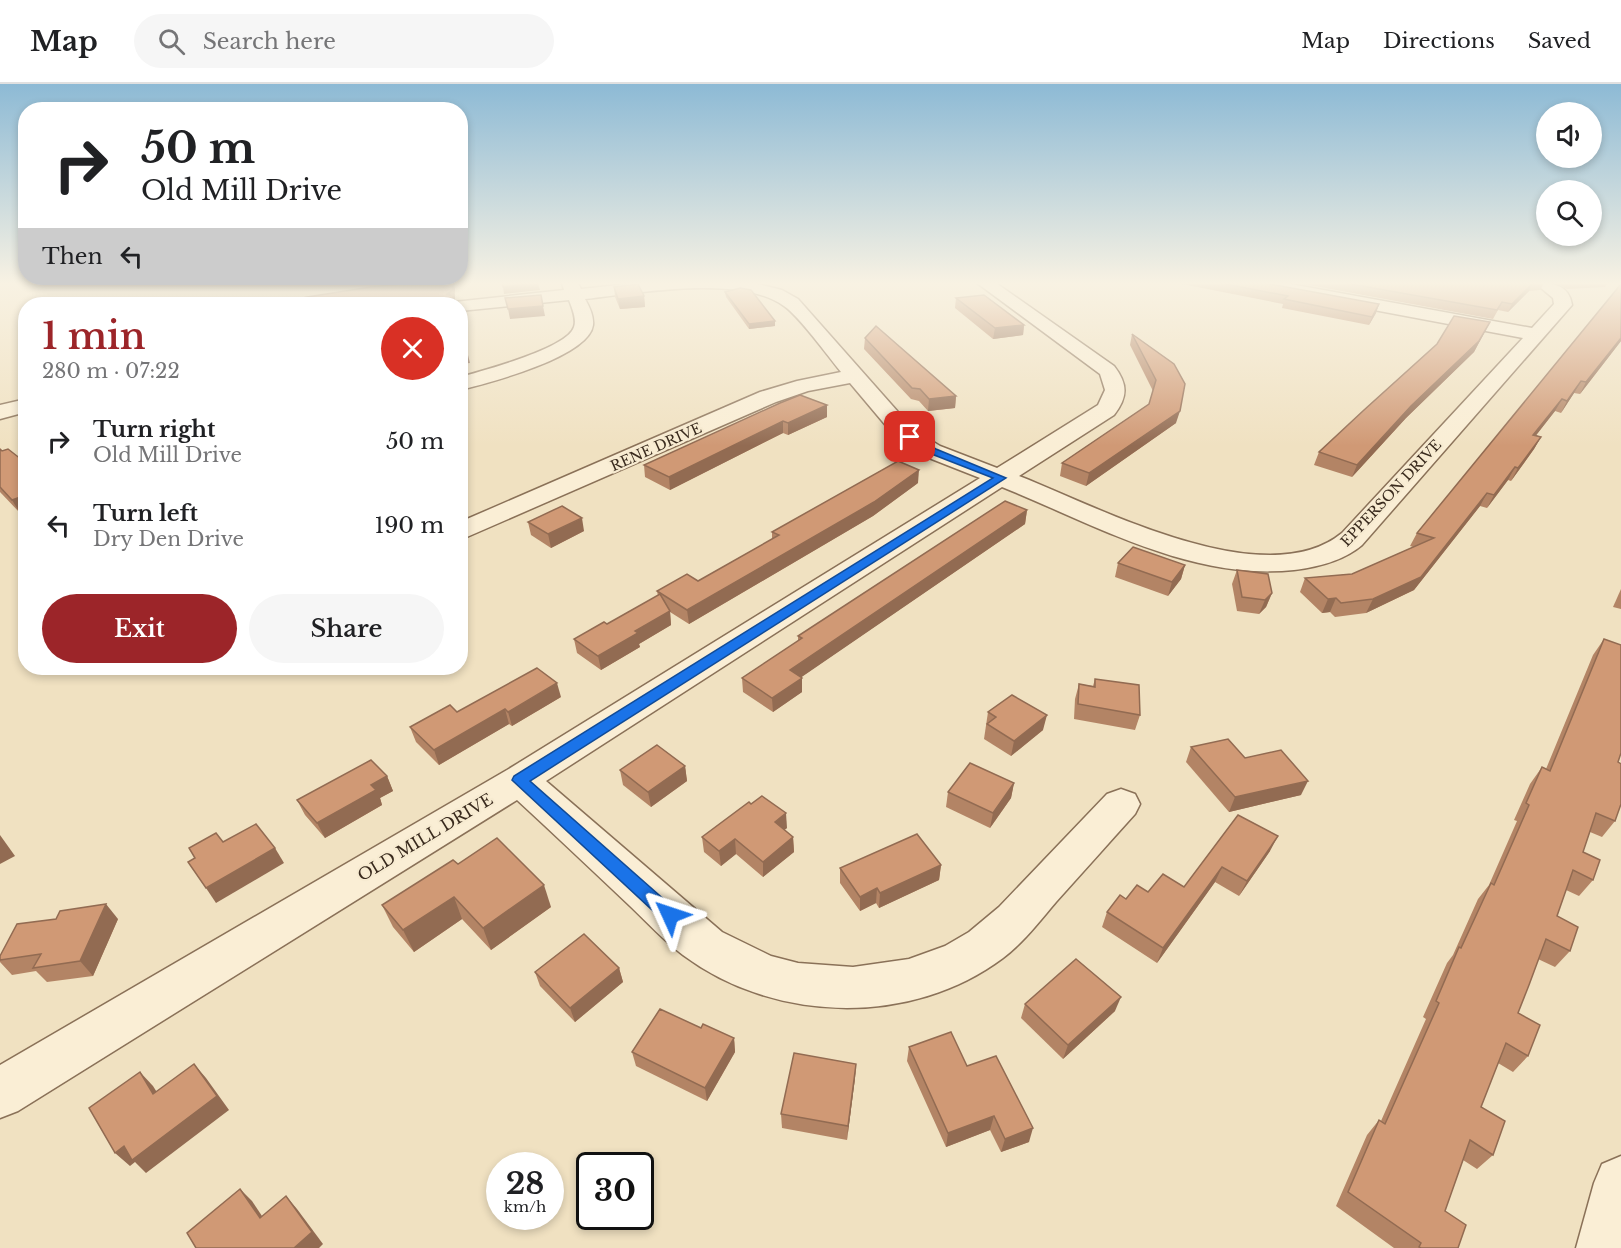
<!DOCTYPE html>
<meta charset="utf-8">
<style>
:root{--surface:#fff;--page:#f6f6f6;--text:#202124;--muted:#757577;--line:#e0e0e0;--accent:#9c2529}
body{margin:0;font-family:"Libre Baskerville",serif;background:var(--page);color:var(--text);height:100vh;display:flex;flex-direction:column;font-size:22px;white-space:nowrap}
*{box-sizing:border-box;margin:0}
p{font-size:20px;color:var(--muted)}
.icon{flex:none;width:33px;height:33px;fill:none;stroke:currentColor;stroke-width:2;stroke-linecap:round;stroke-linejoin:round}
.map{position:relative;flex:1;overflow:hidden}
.sheet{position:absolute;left:18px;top:213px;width:450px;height:378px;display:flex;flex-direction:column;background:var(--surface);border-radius:24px;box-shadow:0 3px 9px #0003}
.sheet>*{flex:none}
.guide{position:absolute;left:18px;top:18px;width:450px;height:183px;border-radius:24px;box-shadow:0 3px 9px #0003;background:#fff;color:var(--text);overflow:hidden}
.fabs{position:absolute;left:1536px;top:18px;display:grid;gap:12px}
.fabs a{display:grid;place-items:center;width:66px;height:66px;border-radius:50%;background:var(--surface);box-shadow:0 3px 9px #0003;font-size:30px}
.speed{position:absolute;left:486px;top:1068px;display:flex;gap:12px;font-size:30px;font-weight:700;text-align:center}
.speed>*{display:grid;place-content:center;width:78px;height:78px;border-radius:50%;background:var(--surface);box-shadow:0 3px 9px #0003;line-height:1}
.speed small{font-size:15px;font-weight:400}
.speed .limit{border:3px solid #111;border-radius:9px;background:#fff;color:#111}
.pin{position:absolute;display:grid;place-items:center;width:51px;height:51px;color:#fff;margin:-26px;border-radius:12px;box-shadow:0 3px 9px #0006}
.me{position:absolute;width:66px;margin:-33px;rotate:312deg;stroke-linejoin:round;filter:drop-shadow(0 0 4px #0008)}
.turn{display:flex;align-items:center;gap:21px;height:126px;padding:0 24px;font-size:27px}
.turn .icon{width:78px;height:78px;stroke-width:2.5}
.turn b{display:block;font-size:42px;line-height:51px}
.then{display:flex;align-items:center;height:57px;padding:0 24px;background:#0003;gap:12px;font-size:22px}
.round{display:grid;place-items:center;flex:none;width:63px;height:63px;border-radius:32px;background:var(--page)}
.head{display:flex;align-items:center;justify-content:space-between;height:102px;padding:0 24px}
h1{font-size:36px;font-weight:600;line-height:45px;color:var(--accent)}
.action{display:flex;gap:12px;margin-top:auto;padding:12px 24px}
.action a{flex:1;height:69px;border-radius:36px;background:var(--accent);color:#fff;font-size:24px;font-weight:600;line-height:69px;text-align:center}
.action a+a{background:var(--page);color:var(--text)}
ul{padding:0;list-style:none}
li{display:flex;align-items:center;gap:18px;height:84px;padding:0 24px}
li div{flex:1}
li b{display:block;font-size:22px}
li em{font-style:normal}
header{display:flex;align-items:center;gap:36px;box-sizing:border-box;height:84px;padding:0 30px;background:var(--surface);border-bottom:2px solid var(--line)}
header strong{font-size:28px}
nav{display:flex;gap:33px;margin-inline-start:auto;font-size:21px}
.search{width:420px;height:54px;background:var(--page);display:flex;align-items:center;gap:15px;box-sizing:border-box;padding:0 21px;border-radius:33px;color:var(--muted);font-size:22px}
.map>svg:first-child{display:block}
</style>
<header>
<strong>Map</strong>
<div class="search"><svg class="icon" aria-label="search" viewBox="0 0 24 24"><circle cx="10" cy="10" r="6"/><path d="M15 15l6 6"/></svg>Search here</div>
<nav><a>Map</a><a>Directions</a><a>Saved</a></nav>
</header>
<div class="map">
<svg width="1621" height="1164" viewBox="0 0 1621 1164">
<rect width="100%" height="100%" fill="#f0e1c1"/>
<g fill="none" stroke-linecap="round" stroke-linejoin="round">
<defs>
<g id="minor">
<path d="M562 199H578L581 205 637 199H754L782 206 798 215 914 346 940 362 997 384 1098 321 1105 306 1100 290 977 199H996L1114 282C1128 300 1128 313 1114 331L1019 392C1098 423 1265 512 1342 449L1523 254 1257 204 1249 199H1285L1532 244 1554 220 1553 214 1535 199C1552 199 1569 200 1572 221L1362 461C1343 477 1318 483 1294 486 1191 497 1094 440 1002 403L546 697 722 848 771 872 798 879 853 883 909 875 945 862 969 848 999 823 1107 710 1121 705 1135 710 1140 720 1135 730C1108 760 1082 789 1056 818 1039 838 1023 859 1003 874 911 943 774 939 683 871 664 857 647 838 630 822 592 786 555 751 517 716L18 1027 0 1034V981L507 686 980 394 924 372 898 356 850 299 808 307 776 318 460 456V438L760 308 797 297 841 288C827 271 800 233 784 222 740 190 637 209 585 215 589 222 594 232 593 241 589 273 488 299 460 306V293C482 287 568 264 574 243 577 235 572 224 569 216L460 227V220H452L454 218 564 206Z"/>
<polygon points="26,315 26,328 0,335 0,321"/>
<polygon points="1621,1072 1621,1164 1576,1164 1594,1099 1602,1080"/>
</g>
</defs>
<use href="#minor" stroke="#8a7158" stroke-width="3"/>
<use href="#minor" fill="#faeed5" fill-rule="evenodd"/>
</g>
<g fill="#b38465">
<polygon points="1177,199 1264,199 1379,220 1376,229 1369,241 1282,224 1283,220"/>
<polygon points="1298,199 1544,199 1540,206 1529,207 1508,228 1498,226 1493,235"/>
<polygon points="1555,199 1607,199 1605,203 1567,205"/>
<polygon points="1621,200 1621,257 1580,310 1574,309 1561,329 1555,327 1536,351 1541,353 1534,365 1511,397 1508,396 1487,424 1480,422 1414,506 1366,529 1335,533 1330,528 1322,529 1300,508 1305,494 1352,490 1413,463 1410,462 1417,449"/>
<polygon points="614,203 644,212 645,223 620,225 615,213"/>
<polygon points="725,208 775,237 775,242 749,245 726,213"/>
<polygon points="956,214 1024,241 1023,251 993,255 955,224"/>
<polygon points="1490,238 1474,268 1406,334 1352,393 1314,381 1319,368"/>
<polygon points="1132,250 1174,280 1176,339 1086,402 1060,392 1062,379 1149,320 1153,307 1130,261"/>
<polygon points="865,254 956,312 955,324 928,327 919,317 911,315 864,265"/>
<polygon points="780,319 827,333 788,351 783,349 670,406 645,393 644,381"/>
<polygon points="0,365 26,379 26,427 20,429 0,408"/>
<polygon points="918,399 873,432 689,540 670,528 671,541 639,560 640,563 601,586 577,569 574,555 607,540 658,512 657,507 698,497 772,455 772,448"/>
<polygon points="1027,426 1025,440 801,593 802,608 773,628 743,608 742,594 798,557 798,552"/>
<polygon points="528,438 584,447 551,464 531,451"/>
<polygon points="1118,479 1185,481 1181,495 1168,512 1115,493"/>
<polygon points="1237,486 1272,509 1266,523 1259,530 1237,527 1232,500"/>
<polygon points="1621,505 1621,525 1613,523"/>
<polygon points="1604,555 1618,678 1615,737 1602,753 1590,748 1583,768 1593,796 1579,812 1566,806 1557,832 1570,867 1555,883 1538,875 1518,929 1528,972 1513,988 1498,979 1481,1023 1493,1071 1477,1085 1463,1076 1445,1127 1458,1164 1394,1164 1336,1122 1367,1051 1379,1036 1381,1037 1426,935 1423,933 1447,879 1453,871 1478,815 1489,801 1517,737 1514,736 1530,700 1542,683 1546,685 1593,571"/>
<polygon points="1095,595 1140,631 1135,646 1074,635 1075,615 1079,600 1093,602"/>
<polygon points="561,613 512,642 509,640 439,681 416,658 410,643 457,628"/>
<polygon points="988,628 1043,646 1011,672 984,655"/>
<polygon points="1191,663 1245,674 1301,711 1229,728 1186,678"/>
<polygon points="685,682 687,697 651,723 623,701 620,686"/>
<polygon points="387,692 393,707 380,714 382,721 325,754 305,731 297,716"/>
<polygon points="1014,699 1011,714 990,744 946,723 948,708"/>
<polygon points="1238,731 1270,767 1239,812 1215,798 1157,879 1102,843 1107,828 1126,815 1148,808 1184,803"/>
<polygon points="787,744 784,746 793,753 794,768 763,793 736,770 721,782 704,768 702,753"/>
<polygon points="458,780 551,823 491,866 462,835 414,868 393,843 382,821"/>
<polygon points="941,781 939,796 879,824 876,819 860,827 840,799 840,784"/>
<polygon points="118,835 93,892 47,898 36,887 12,891 0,878 0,872"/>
<polygon points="619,884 623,898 575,938 540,902 535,888"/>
<polygon points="1025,920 1115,927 1063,975 1021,934"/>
<polygon points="701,944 734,954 735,968 707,1017 636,982 632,968"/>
<polygon points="909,963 967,982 1029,1058 1001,1068 990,1046 946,1063 907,977"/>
<polygon points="856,980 855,994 847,1056 782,1044 781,1030"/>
</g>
<g fill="#926b52">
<polygon points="453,199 454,199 455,205 455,216 454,217 455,220 453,220 447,210"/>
<polygon points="538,199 540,206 504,210 503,203"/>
<polygon points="1533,199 1529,207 1508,228 1512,220"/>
<polygon points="644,212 645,223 620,225 618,215"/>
<polygon points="1379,220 1376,229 1369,241 1372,233"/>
<polygon points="543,222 545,232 510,235 508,225"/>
<polygon points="775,237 775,242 749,245 749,240"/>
<polygon points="1490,238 1474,268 1406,334 1352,393 1357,381 1411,322"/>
<polygon points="1024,241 1023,251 993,255 995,244"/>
<polygon points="1621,254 1621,257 1580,310 1586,298"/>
<polygon points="467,267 470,279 460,280 460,268"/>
<polygon points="1581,297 1574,309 1561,329 1567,317"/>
<polygon points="956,312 955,324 928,327 929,315"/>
<polygon points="1562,315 1555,327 1527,363 1533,351"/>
<polygon points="827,321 827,333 788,351 788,339"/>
<polygon points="1180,327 1176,339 1086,402 1089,389"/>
<polygon points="783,337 783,349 670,406 669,393"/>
<polygon points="1541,353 1534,365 1511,397 1518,384"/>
<polygon points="1515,383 1508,396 1487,424 1494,411"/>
<polygon points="919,386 918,399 873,432 689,540 687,526"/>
<polygon points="1487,409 1480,422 1414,506 1366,529 1373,515"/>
<polygon points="20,413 26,422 26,427 20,429 12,416"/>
<polygon points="1027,426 1025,440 790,601 790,586"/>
<polygon points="582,434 584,447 551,464 548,450"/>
<polygon points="1185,481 1181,495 1168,512 1172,498"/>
<polygon points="1272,509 1266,523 1259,530 1265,516"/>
<polygon points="1336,514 1330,528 1322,529 1328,515"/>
<polygon points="670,527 671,541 639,560 640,563 601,586 598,572 635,547"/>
<polygon points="802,594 802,608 773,628 772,614"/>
<polygon points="557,599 561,613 512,642 508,628"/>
<polygon points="505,625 509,640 439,681 434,666"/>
<polygon points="1047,631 1043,646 1011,672 1014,657"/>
<polygon points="685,682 687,697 651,723 648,708"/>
<polygon points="387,692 393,707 380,714 382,721 325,754 317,739 371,701"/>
<polygon points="1308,697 1301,711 1229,728 1235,713"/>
<polygon points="1014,699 1011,714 990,744 993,729"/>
<polygon points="786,729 787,744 775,753 775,738"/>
<polygon points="0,751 15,772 0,780"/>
<polygon points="1278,752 1270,767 1239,812 1247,797"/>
<polygon points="793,753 794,768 763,793 763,778"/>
<polygon points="735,755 736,770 721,782 719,767"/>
<polygon points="275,764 284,779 216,819 206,804"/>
<polygon points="941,781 939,796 879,824 880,809"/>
<polygon points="1222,783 1215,798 1157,879 1163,864"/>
<polygon points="544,801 551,823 491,866 483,844"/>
<polygon points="877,804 876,819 860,827 860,813"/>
<polygon points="454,813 462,835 414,868 403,846"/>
<polygon points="106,820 118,835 93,892 80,877"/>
<polygon points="619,884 623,898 575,938 570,924"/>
<polygon points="1121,913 1115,927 1063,975 1068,961"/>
<polygon points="734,954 735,968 707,1017 705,1004"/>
<polygon points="194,980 206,994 229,1026 146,1089 135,1078 130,1082 115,1069"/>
<polygon points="856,980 855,994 847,1056 848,1042"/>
<polygon points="140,988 153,1002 166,1023 153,1010"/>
<polygon points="994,1032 990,1046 946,1063 948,1049"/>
<polygon points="1033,1044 1029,1058 1001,1068 1005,1055"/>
<polygon points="240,1105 252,1117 272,1147 260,1134"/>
<polygon points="286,1112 297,1125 323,1160 319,1164 294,1164"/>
</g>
<g fill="#d09975" stroke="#926b52" stroke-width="1.5">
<polygon points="409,199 453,199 453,206 447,210 453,212 453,220 276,220 307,213 371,203"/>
<polygon points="502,199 536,199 503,203"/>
<polygon points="1220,199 1264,199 1379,220 1372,233 1284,215 1288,212"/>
<polygon points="1345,199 1533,199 1512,220 1502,218 1497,226"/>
<polygon points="638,200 644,212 618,215 614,203"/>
<polygon points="1621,200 1621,254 1586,298 1581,297 1567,317 1562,315 1533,351 1541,353 1518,384 1515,383 1494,411 1487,409 1421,493 1373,515 1341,519 1336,514 1328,515 1305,494 1352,490 1434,454 1417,449"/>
<polygon points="740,204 751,206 775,237 749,240 725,208"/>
<polygon points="541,211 543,222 508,225 505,214"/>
<polygon points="984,211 1024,241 995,244 956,214"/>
<polygon points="1454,232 1490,238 1479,257 1411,322 1357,381 1319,368 1364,326 1437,260"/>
<polygon points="876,242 956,312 929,315 920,305 912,304 865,254"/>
<polygon points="460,250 467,267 460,268"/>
<polygon points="1132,250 1174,280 1185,300 1180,327 1089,389 1062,379 1149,320 1156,296"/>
<polygon points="800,311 827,321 788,339 783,337 669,393 644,381 780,319"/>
<polygon points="0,365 2,367 8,365 26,379 26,419 20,413 12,416 0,403"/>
<polygon points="898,377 919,386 874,418 687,526 657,507 687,490 698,497 779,451 772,448"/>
<polygon points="1005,417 1027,426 790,586 802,594 772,614 742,594 802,554 798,552"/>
<polygon points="562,422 582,434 548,450 528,438"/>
<polygon points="1133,463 1185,481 1172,498 1118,479"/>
<polygon points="1237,486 1268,490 1272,509 1265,516 1242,513"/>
<polygon points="660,510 670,527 635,547 638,549 598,572 574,555 604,538 607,540"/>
<polygon points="1604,555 1621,561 1621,669 1618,678 1621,680 1621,720 1615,737 1596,729 1583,768 1600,776 1593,796 1573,786 1557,832 1578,843 1570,867 1546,855 1529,901 1518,929 1540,941 1528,972 1506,959 1481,1023 1505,1037 1493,1071 1470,1056 1445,1127 1466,1141 1458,1164 1421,1164 1419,1163 1421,1159 1348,1108 1379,1036 1385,1040 1439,919 1436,917 1459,863 1461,864 1491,799 1494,801 1529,721 1526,719 1542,683 1550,687"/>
<polygon points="537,584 557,599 508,628 505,625 434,666 410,643 450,621 457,628"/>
<polygon points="1095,595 1139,601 1140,631 1078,620 1079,600 1095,603"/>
<polygon points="1012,611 1047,631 1014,657 987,640 996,633 988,628"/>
<polygon points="1228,655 1245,674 1281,666 1308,697 1235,713 1191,663"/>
<polygon points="657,661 685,682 648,708 620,686"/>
<polygon points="371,676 387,692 371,701 376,706 317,739 297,716"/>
<polygon points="970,679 1014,699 993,729 948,708"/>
<polygon points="762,712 786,729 775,738 793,753 763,778 735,755 719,767 702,753 749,718 751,720"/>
<polygon points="1238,731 1278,752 1247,797 1222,783 1163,864 1107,828 1120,811 1126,815 1137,801 1148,808 1163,790 1184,803"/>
<polygon points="256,740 275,764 206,804 188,778 195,774 189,764 216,749 223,758"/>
<polygon points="917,750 941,781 880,809 877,804 860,813 840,784"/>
<polygon points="497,754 544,801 483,844 454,813 403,846 382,821 453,776 458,780"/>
<polygon points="106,820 80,877 33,884 41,870 0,876 0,872 17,840 56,835 60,827"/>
<polygon points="584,850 619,884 570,924 535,888"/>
<polygon points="1076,875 1121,913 1068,961 1025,920"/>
<polygon points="660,925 701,944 703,940 734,954 705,1004 632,968"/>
<polygon points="951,948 967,982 996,972 1033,1044 1005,1055 994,1032 948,1049 909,963"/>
<polygon points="794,969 856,980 848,1042 781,1030"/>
<polygon points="194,980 217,1012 132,1076 124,1062 115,1069 89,1024 140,988 153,1010"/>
<polygon points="240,1105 260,1134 286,1112 312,1148 294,1164 196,1164 187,1149"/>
</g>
<linearGradient id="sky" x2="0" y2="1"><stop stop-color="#8dbad5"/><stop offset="0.55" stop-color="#f8f2e3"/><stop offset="1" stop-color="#f8f2e3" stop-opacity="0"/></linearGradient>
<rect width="1621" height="362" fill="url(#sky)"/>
<polygon fill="#1a73e8" stroke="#114b97" stroke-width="1.5" points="910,350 936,365 1006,394 530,697 676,826 679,831 676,837 670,839 664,837 512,696 514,692 993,394 929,369 907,355 906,353"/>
<g text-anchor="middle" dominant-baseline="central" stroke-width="4.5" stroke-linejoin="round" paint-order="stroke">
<g font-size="14" fill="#392a1d" stroke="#f7ebd1">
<text transform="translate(656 363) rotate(-24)">RENE DRIVE</text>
<text transform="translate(1391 409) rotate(-47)">EPPERSON DRIVE</text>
</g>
<g font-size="16" fill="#392a1d" stroke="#f7ebd1">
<text transform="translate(425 753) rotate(-31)">OLD MILL DRIVE</text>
</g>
</g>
</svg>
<div class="fabs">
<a><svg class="icon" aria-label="sound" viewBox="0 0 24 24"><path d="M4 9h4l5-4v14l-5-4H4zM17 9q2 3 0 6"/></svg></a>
<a><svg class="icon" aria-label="search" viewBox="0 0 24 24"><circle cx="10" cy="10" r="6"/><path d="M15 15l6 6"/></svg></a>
</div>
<div class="speed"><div>28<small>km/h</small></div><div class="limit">30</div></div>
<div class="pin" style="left:910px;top:353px;background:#d93025"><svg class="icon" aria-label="arrive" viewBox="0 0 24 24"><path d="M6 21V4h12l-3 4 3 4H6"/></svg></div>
<svg class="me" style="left:670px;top:831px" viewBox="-20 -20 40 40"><path d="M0-17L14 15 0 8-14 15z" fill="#1a73e8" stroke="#fff" stroke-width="4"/></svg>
<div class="guide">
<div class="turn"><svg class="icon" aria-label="right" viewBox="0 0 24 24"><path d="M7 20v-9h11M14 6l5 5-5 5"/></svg><div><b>50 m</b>Old Mill Drive</div></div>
<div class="then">Then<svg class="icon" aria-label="left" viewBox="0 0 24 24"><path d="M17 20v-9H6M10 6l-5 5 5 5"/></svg></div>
</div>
<section class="sheet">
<div class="head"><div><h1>1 min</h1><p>280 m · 07:22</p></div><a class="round" style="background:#d93025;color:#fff"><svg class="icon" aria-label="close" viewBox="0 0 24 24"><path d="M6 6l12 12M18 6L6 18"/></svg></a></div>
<ul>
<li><svg class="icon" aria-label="right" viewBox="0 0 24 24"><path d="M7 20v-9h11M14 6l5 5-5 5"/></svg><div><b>Turn right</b><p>Old Mill Drive</p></div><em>50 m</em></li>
<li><svg class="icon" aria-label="left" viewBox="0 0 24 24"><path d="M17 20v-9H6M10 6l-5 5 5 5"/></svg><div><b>Turn left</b><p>Dry Den Drive</p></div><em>190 m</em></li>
</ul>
<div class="action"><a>Exit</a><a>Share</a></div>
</section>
</div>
